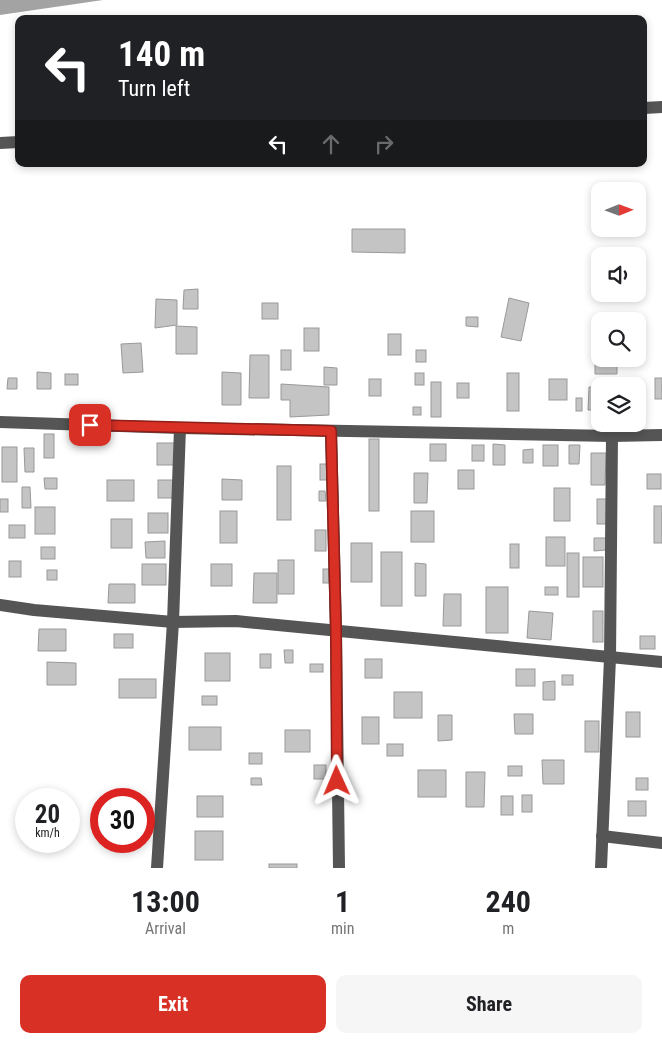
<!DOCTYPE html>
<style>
:root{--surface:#fff;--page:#f6f6f6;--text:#202124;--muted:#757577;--accent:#d93025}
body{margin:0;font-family:"Roboto Condensed",sans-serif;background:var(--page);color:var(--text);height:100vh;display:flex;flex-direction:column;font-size:19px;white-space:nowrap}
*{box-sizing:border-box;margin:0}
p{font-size:16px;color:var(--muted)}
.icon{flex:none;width:28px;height:28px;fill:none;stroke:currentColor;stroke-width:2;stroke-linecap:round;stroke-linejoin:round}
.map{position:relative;height:868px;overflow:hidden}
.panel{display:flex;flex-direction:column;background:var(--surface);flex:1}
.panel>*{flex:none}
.top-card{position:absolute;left:15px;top:15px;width:632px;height:152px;border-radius:10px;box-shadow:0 2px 8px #0003;background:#202124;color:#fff;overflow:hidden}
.needle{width:32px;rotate:89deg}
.controls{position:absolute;left:591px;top:182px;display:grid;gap:10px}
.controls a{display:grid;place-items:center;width:55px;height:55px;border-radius:10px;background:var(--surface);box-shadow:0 2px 8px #0003;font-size:25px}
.speed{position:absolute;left:15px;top:788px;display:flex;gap:10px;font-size:25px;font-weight:700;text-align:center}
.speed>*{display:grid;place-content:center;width:65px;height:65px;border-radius:50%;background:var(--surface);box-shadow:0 2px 8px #0003;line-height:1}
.speed small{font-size:12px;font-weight:400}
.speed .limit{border:8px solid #d22;background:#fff;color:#111}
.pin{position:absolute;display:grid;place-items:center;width:42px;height:42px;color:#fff;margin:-21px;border-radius:10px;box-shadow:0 2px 8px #0006}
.me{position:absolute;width:55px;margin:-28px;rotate:359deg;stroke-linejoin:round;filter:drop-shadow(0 0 4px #0008)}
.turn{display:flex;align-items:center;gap:18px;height:105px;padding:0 20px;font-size:22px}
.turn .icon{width:65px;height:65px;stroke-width:2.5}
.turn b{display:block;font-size:35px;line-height:42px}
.lanes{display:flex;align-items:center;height:48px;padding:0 20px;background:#0003;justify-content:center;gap:25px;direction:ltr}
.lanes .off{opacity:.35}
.eta{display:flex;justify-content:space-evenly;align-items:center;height:85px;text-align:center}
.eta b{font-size:30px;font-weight:700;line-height:35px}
.primary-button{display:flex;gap:10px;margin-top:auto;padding:10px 20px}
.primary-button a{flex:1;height:58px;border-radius:10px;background:var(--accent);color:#fff;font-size:20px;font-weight:700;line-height:58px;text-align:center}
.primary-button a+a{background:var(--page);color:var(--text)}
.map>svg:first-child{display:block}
</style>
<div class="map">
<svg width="662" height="868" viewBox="0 0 662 868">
<rect width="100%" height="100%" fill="#fff"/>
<polygon fill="#a3a3a3" points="0,0 103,0 0,15"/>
<g fill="#c4c4c4" stroke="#999">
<polygon points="352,229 405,229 405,253 352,252"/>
<polygon points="198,289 198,309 183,309 184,290"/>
<polygon points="509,298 529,303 521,341 501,337"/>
<polygon points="156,299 177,300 177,325 155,328"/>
<rect x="262" y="303" width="16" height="16"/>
<polygon points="466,317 478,317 478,327 466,326"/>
<polygon points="176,326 197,327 197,354 176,354"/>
<rect x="304" y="328" width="15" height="23"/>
<rect x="388" y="334" width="13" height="21"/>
<polygon points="595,339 600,339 600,359 617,359 617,374 595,374"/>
<polygon points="141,343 143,372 123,373 121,344"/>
<rect x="281" y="350" width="10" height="20"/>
<rect x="416" y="350" width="10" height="12"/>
<polygon points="250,355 269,355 269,398 249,398"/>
<polygon points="324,367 337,368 337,385 324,385"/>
<polygon points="37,372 51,373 51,389 37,389"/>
<polygon points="222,372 241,373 241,405 222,405"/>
<rect x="415" y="373" width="9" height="12"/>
<rect x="507" y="373" width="12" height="38"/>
<rect x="65" y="374" width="13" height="11"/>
<polygon points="8,378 17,378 17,389 7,389"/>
<rect x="655" y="378" width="7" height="21"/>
<rect x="369" y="379" width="12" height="17"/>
<rect x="549" y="379" width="18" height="21"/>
<rect x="431" y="382" width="10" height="35"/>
<rect x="457" y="383" width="12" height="15"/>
<polygon points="281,384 329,387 329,415 290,417 290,400 281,400"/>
<polygon points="589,387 600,387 600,410 588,410"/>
<rect x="576" y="398" width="6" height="13"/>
<rect x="413" y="407" width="8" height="8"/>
<rect x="44" y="434" width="10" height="24"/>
<rect x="369" y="439" width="10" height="72"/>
<rect x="157" y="443" width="19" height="22"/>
<rect x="430" y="444" width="16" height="17"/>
<polygon points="493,444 505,445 505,465 493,465"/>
<rect x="472" y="445" width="12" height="16"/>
<rect x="543" y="445" width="15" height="21"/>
<polygon points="569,445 580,445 579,464 569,464"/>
<rect x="2" y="447" width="15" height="35"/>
<polygon points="24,448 34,448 34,472 25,472"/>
<polygon points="533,449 533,463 523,463 523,450"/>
<polygon points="591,453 606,453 605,485 591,485"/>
<rect x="320" y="464" width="8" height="16"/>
<rect x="277" y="466" width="14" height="54"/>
<rect x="458" y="470" width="16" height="19"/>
<polygon points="414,473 428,473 427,503 414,503"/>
<rect x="647" y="474" width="14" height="15"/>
<polygon points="44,478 57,478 57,489 45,489"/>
<polygon points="222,479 242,480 242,500 222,500"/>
<rect x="107" y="480" width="27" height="21"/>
<rect x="158" y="480" width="15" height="18"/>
<polygon points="22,487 30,487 31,508 22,508"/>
<rect x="554" y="488" width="16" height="33"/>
<polygon points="319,491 325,491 326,501 319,501"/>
<rect x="0" y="499" width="8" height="13"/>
<rect x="597" y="499" width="12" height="25"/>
<rect x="654" y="506" width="8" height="37"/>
<rect x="35" y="507" width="20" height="27"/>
<rect x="220" y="511" width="17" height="32"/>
<rect x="411" y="511" width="23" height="31"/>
<rect x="148" y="513" width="20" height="20"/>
<rect x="111" y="519" width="21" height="29"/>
<rect x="9" y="525" width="16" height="13"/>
<rect x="315" y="530" width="11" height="21"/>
<rect x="546" y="537" width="19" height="29"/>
<polygon points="594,538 606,538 606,550 594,551"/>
<polygon points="165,541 165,558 146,558 145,542"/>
<rect x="351" y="543" width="21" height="39"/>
<rect x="510" y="544" width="9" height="24"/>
<rect x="41" y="547" width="14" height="12"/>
<rect x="381" y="552" width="21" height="54"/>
<rect x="567" y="553" width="12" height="44"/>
<rect x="583" y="557" width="20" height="30"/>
<rect x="278" y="560" width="16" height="34"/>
<rect x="9" y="561" width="12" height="16"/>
<polygon points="415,563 426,564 426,596 415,596"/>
<rect x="142" y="564" width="24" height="21"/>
<rect x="211" y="564" width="21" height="22"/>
<rect x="323" y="569" width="6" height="14"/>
<rect x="47" y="570" width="10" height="10"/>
<polygon points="254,573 277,573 277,603 253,603"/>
<polygon points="109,584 135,584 135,603 108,603"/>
<rect x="486" y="587" width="22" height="46"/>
<rect x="545" y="587" width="13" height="8"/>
<polygon points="444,594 461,594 461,626 443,626"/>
<polygon points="529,611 553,613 551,640 527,638"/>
<rect x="593" y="611" width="10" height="31"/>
<polygon points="39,629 66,629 66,651 38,651"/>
<rect x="114" y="634" width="19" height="14"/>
<rect x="640" y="636" width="15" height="13"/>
<polygon points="284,650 293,650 293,663 285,663"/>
<rect x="205" y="653" width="25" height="28"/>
<rect x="260" y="654" width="11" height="14"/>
<rect x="365" y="659" width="17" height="19"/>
<polygon points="47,662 76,663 76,685 47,685"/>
<rect x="310" y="664" width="13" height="8"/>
<rect x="516" y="669" width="19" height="17"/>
<rect x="562" y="675" width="11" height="10"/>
<rect x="119" y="679" width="37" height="19"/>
<polygon points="555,681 555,700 543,700 543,682"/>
<rect x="394" y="692" width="28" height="26"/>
<rect x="202" y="696" width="15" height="9"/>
<rect x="626" y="712" width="14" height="25"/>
<polygon points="514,714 533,714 533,734 515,734"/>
<polygon points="438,715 452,715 452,740 438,741"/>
<rect x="362" y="717" width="17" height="27"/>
<rect x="585" y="721" width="14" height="31"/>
<rect x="189" y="727" width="32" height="23"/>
<rect x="285" y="730" width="25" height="22"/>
<rect x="387" y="744" width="16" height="12"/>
<rect x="249" y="753" width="13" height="11"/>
<polygon points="542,760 564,760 564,784 543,784"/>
<rect x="314" y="765" width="12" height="14"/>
<rect x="508" y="766" width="14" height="10"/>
<rect x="418" y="770" width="28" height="27"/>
<polygon points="466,772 485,772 484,807 466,807"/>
<polygon points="251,778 261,778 262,785 251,785"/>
<rect x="636" y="778" width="12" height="12"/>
<rect x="522" y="795" width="10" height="17"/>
<rect x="197" y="796" width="26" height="21"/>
<rect x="501" y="796" width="12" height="19"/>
<rect x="628" y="801" width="18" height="15"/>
<rect x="195" y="831" width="28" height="29"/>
<rect x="269" y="864" width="28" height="4"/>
</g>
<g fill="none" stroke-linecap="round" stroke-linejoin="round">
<g stroke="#555" stroke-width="12">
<polyline points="644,108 662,107"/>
<polyline points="0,143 19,142"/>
<polyline points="0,422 180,428 612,436 662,435"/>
<polyline points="331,431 336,632 339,868"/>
<polyline points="0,605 34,610 173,622 236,621 662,662"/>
<polyline points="602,836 662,843"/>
<polyline points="157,868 173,622 180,428"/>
<polyline points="601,868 610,658 612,436"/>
</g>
</g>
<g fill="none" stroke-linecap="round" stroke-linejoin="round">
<defs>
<polyline id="route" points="90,425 331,431 336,632 337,781"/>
</defs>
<use href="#route" stroke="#8d1f18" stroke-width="12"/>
<use href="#route" stroke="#d93025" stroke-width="9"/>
</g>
</svg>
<div class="controls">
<a><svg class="needle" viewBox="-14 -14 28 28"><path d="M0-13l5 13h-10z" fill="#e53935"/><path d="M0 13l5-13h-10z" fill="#757577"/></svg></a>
<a><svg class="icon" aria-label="sound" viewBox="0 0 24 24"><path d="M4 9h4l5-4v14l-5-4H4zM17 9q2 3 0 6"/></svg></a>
<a><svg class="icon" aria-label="search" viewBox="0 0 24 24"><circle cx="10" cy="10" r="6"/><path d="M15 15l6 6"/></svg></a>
<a><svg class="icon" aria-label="layers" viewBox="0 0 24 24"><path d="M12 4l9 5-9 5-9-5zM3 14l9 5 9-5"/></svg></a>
</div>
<div class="speed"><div>20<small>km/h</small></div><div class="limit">30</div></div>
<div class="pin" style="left:90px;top:425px;background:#d93025"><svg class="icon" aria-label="arrive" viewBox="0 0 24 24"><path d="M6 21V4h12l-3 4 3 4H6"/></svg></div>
<svg class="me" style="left:337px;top:781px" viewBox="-20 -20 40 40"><path d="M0-17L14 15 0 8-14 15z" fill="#d93025" stroke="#fff" stroke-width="4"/></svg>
<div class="top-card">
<div class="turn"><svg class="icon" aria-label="left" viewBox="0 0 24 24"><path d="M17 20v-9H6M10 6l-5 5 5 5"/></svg><div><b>140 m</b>Turn left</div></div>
<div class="lanes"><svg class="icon" aria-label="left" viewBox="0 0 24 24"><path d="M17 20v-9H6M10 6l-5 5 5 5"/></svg><svg class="icon off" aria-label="ahead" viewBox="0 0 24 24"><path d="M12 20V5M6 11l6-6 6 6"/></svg><svg class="icon off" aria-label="right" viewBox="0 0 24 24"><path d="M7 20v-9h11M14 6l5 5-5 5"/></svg></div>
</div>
</div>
<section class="panel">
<div class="eta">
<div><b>13:00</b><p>Arrival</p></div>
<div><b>1</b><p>min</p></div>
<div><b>240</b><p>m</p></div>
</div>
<div class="primary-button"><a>Exit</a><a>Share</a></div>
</section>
